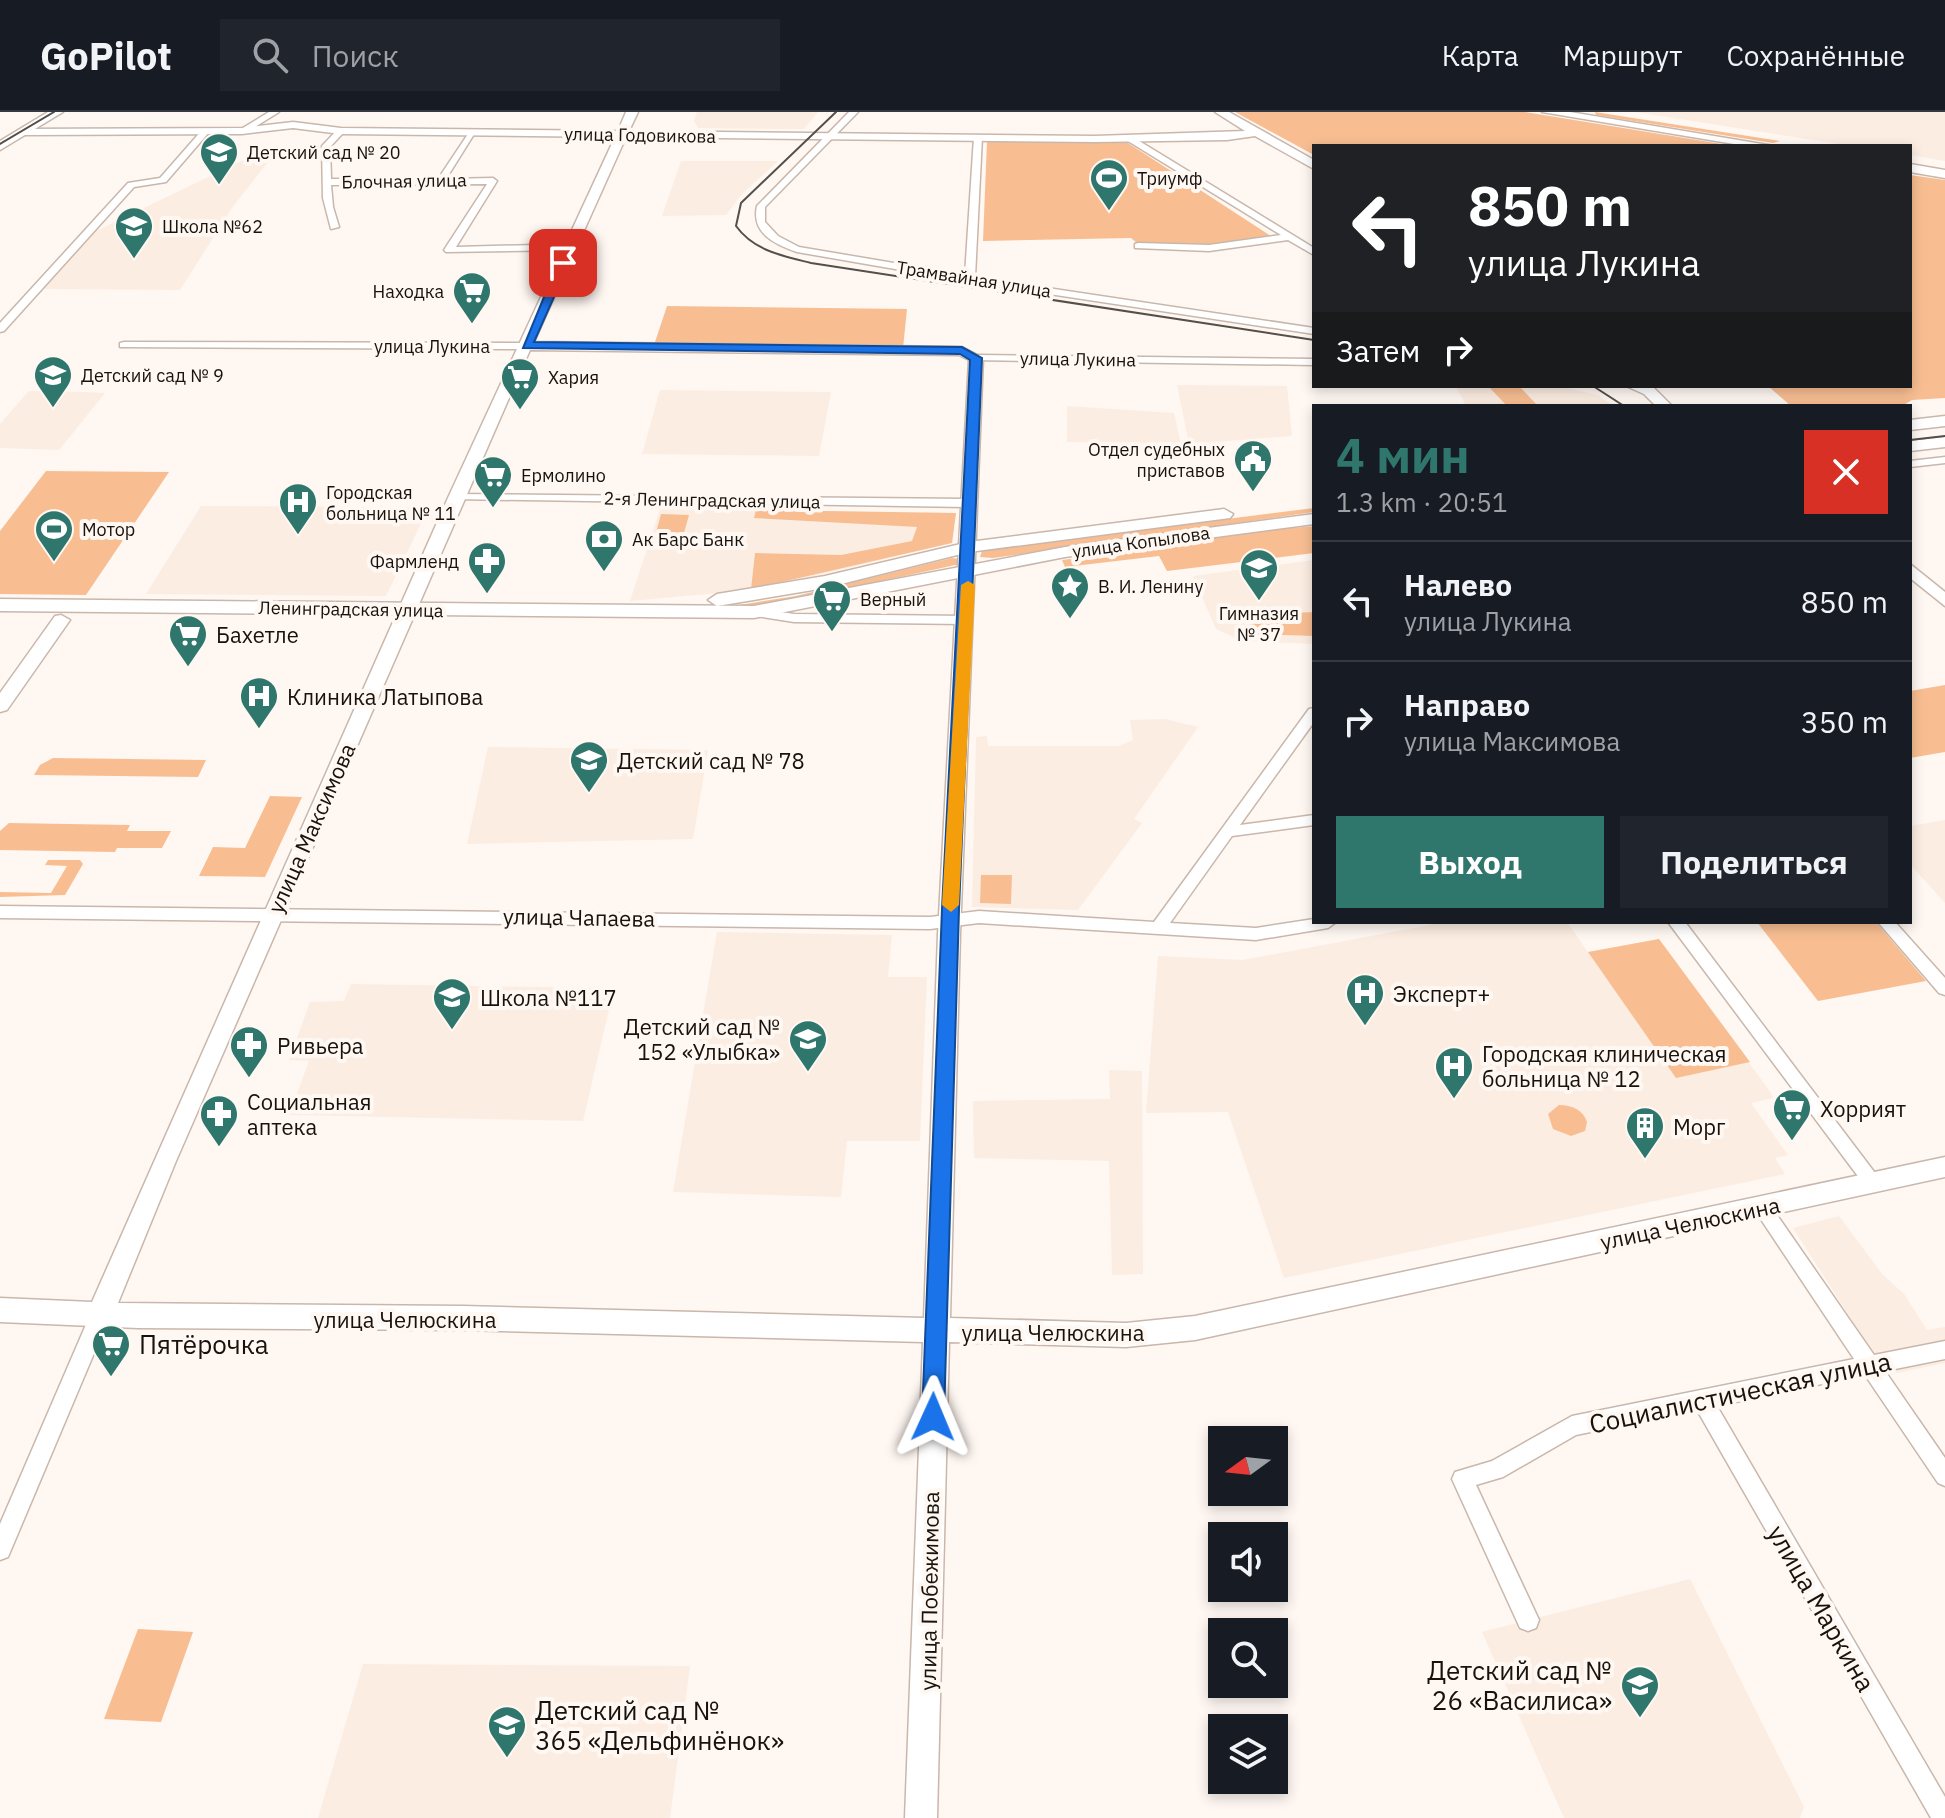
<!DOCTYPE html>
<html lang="ru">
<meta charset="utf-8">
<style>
:root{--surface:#171b24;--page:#20242c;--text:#f1f3f6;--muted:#9ea1a6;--line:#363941;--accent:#2f766c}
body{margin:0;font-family:"IBM Plex Sans",sans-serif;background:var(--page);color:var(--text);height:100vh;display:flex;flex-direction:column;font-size:30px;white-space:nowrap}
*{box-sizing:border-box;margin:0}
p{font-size:26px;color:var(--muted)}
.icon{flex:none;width:44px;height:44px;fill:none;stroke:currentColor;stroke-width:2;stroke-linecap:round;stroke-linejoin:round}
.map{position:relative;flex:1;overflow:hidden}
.drawer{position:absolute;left:1312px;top:292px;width:600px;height:520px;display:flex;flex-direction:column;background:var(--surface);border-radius:0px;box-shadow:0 4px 12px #0003}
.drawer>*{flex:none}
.guide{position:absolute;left:1312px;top:32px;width:600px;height:244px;border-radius:0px;box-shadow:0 4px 12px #0003;background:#202124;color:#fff;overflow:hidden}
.needle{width:52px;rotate:255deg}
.fabs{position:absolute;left:1208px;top:1314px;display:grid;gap:16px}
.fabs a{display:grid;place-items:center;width:80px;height:80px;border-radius:0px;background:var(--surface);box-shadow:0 4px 12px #0003;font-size:40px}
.pin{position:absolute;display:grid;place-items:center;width:68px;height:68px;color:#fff;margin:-34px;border-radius:16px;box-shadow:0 4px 12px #0006}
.me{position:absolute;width:88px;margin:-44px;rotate:1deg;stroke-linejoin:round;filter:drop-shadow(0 0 6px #0008)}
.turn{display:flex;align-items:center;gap:28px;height:168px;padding:0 24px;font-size:36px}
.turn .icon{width:104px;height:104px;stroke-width:2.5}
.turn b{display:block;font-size:56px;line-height:68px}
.then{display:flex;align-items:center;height:76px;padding:0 24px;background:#0003;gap:16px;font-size:30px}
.round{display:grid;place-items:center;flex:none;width:84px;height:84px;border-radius:0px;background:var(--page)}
.head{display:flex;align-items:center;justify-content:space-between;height:136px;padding:0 24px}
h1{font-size:48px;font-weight:700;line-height:60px;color:var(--accent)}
.primary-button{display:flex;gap:16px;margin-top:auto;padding:16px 24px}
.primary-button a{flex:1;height:92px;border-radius:0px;background:var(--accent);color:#fff;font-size:32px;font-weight:700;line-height:92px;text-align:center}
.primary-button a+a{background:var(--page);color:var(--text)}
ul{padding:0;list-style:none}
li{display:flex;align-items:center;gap:24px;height:120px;padding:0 24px;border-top:2px solid var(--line)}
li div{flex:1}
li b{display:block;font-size:30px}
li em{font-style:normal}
header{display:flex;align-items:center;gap:48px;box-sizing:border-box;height:112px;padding:0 40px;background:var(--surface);border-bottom:2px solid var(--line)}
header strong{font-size:38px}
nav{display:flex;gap:44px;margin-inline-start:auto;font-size:28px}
.search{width:560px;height:72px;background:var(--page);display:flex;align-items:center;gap:20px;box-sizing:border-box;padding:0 28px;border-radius:0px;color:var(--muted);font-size:30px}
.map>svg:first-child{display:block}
</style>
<header>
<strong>GoPilot</strong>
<div class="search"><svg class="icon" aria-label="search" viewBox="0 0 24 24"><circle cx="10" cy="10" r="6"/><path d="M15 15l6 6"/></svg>Поиск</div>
<nav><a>Карта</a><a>Маршрут</a><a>Сохранённые</a></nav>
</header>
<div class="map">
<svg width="1945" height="1706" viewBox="0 0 1945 1706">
<rect width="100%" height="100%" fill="#fff7f2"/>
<g fill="#fcede2">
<polygon points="697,0 818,0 804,17 781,17 698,16 694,9"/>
<polygon points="1635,0 1945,0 1945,49 1910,43 1910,34 1851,34"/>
<polygon points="262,39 276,40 234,93 180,178 44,177 94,120"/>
<polygon points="681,49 778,49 742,82 726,103 662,104"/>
<polygon points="1177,273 1287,274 1292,324 1189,332"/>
<polygon points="1456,274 1558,274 1598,283 1613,294 1466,294"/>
<polygon points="660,278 831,280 819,344 642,342"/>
<polygon points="29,279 83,280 105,281 59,338 0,336 0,312"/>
<polygon points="1067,294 1174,301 1181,332 1067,330"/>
<polygon points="201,394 429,395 386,484 146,482"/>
<polygon points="660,397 956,401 952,431 797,468 730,480 630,489"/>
<polygon points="1314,448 1314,532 1243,529 1216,517 1193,464"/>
<polygon points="1165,607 1198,615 1134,707 1142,711 1078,798 972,795 976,625 987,624 988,634 1119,634 1133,628 1130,608"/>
<polygon points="488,635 708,638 693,727 467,732"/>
<polygon points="1945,708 1945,791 1910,752 1910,714"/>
<polygon points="1446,810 1567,810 1588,840 1659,827 1771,981 1773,986 1751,991 1788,1043 1775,1046 1785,1062 1284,1166 1228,1000 1146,1001 1158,844 1243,848"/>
<polygon points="717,820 892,823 888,865 927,865 920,1029 847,1029 841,1085 673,1080"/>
<polygon points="351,872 614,876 583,1009 289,1003 309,949 289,948 310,890 344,889"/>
<polygon points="1109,958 1142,959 1143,1162 1112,1163 1109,1049 974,1046 973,989 1110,987"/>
<polygon points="1839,1104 1882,1162 1904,1182 1927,1218 1945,1215 1945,1251 1887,1263 1793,1116"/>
<polygon points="1690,1467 1804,1695 1800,1706 1564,1706 1482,1520"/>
<polygon points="363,1552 690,1554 670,1706 318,1706"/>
</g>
<g fill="#f8be92">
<polygon points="1235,0 1525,0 1734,34 1314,34 1314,43"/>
<polygon points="1595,0 1780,29 1773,31 1596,3"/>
<path d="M987 29 1128 31 1274 126C1227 134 1184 134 1137 131L1131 126 983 129Z"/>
<polygon points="1910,63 1945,68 1945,286 1912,288 1902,294 1791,294 1768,274 1910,274"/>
<polygon points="667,194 907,197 903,236 654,233"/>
<polygon points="1519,274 1538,294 1507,294 1489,275"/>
<polygon points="46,359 169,360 86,483 0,482 0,419"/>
<polygon points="1314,396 1314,400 993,446 980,445 982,439 990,437"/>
<polygon points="756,398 956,401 952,431 751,477 755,441 841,443 912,429 917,415 754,406"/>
<polygon points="661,402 689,403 682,428 654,428"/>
<path d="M1314 414V441L1167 459 1159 444 1065 455 1062 448 1206 430C1220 417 1291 417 1314 414Z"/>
<polygon points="952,446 959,447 960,452 761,495 720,496 796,484"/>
<polygon points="1314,500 1314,524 1253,522 1248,503"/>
<polygon points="1945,573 1945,640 1910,646 1910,579"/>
<polygon points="53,646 206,648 198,665 34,663 40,653"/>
<polygon points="270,684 302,685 265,765 199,764 213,735 245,736"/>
<polygon points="9,711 130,713 127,719 171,719 162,736 117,736 115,740 0,738 0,719"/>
<polygon points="48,748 80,748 83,752 65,783 0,785 0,780 51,781 67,754 45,753"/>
<polygon points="981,763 1012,763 1011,792 980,791"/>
<polygon points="1757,810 1876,810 1926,869 1818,889"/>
<polygon points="1659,827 1750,950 1676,966 1588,840"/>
<path d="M1559 993C1572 993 1583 998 1587 1010L1585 1019 1571 1024 1553 1017 1548 1002Z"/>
<polygon points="138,1517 193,1520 161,1610 104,1607"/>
</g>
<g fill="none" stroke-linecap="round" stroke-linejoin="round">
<defs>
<g id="street">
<polygon points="269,0 279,0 245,21 238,19"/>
<path d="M849 0H858L765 95V110L778 124 799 135 965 163 974 25 978 23 982 25 975 165 1314 216V222L970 170 797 140C774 132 751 121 757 94Z"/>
<polygon points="203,17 210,19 166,70 134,75 4,219 0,220 0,211 128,71 160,66"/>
<polygon points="338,17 345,19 330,35 331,67 438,67 470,19 476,19 446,67 493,66 497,69 456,135 570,132 575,135 570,138 446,140 444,138 487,72 331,73 333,95 339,115 331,117 323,86 322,34"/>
<polygon points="1131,24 1314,136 1314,143 1288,128 1209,139 1135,136 1135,132 1138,131 1209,133 1281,123 1128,29 1128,25"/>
<polygon points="124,230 527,231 532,234 527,237 120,235 120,231"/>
<polygon points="976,243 1314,247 1314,253 972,248 971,246"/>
<polygon points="1945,345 1945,351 1910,355 1910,349"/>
<polygon points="456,382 967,387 973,391 967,395 452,387 450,385"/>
<polygon points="754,496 794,502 966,504 972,508 966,512 794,510 750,503 748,500"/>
<polygon points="1314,596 1314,610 1240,713 1314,703 1314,713 1232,724 1170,811 1256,816 1314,807 1314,810 1336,810 1328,816 1256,828 979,811 930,817 0,806 0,794 930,805 979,799 1154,810 1309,597"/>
<polygon points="1668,810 1685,810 1878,1065 1881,1070 1878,1075 1872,1078 1866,1075"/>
<polygon points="1878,810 1895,810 1945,866 1945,883 1939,881"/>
<polygon points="1762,1087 1768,1090 1874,1243 1945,1229 1945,1247 1885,1259 1945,1346 1945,1374 1938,1371 1865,1263 1717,1294 1945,1685 1945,1706 1931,1706 1697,1298 1576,1323 1503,1365 1476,1373 1539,1508 1536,1516 1528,1519 1520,1516 1452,1367 1455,1360 1492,1349 1572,1304 1854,1247 1756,1100 1753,1095 1756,1090"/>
<polygon points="101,1192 108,1195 111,1201 8,1445 0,1448 0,1412 91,1201 94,1195"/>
</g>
<g id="secondary">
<path d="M626 0H638L629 19 1095 24 1245 19 1215 0H1229L1314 48V57L1255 24 1227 28 1095 30 626 25 534 230 962 235 983 246 960 822 950 1206 1126 1211 1195 1204 1945 1045V1065L1195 1228 1126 1235 949 1230 937 1706H905L923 1230 463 1218 138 1216 0 1210V1186L92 1190 447 388 615 25 341 22 293 16 242 22 24 23 18 20 24 17 242 16 293 10 341 16 618 19ZM530 238 959 243 969 248 938 822 924 1206 463 1194 118 1191 176 1049Z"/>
<polygon points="1542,0 1570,0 1774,34 1746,34"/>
<polygon points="1910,52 1945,58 1945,66 1910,60"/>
<polygon points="1626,274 1654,276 1672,294 1656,294 1644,282"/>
<polygon points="1910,452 1945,480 1945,494 1910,466"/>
<polygon points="61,503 70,508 7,598 0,600 0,581 55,504"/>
</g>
<g id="primary">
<polygon points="48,0 63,0 0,38 0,29"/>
<polygon points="1945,304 1945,314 1910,318 1910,308"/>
<polygon points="1945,325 1945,335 1910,339 1910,329"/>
<polygon points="1224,397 1233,402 1230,406 969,440 825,476 717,494 708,488 717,482 825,464 969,430"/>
<polygon points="1314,402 1314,412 1065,445 754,506 0,499 0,487 754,494 1065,435"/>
</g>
</defs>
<use href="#street" stroke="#c9b7ab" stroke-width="3"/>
<use href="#secondary" stroke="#c9b7ab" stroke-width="3"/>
<use href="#primary" stroke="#c9b7ab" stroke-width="3"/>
<use href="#street" fill="#fff" fill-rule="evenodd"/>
<use href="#secondary" fill="#fff" fill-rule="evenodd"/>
<use href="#primary" fill="#fff" fill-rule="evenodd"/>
<g stroke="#554f4a" stroke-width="2">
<path d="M836 0 741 91 736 114C754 139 783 144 811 151L1314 228"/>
<polyline points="0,32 54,0"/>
<polyline points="1593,274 1624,294"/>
<polyline points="1910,328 1945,324"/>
</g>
</g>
<polygon fill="#1a73e8" stroke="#114b97" stroke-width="2" points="563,148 569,151 534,230 962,235 982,246 959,797 944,1305 941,1313 933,1316 925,1313 922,1305 942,797 970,248 960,242 523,236 558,151"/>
<polygon fill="#f59e0b" points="968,469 975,473 959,793 951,800 942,793 961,473"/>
<defs>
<symbol id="school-pin" viewBox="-11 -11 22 30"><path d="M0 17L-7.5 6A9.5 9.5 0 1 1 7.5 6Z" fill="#2f766c" stroke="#fff7f2"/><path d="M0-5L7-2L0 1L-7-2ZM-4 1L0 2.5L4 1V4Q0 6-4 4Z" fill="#fff"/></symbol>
<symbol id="stadium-pin" viewBox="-11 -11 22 30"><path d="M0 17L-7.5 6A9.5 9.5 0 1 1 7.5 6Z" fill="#2f766c" stroke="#fff7f2"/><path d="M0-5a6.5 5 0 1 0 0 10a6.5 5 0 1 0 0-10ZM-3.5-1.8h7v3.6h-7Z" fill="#fff"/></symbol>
<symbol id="supermarket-pin" viewBox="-11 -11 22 30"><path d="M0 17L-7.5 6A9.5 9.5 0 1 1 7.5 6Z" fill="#2f766c" stroke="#fff7f2"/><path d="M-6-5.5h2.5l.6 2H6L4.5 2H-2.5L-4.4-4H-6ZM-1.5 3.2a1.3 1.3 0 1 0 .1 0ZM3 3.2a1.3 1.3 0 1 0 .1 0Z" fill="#fff"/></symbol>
<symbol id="civic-pin" viewBox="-11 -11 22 30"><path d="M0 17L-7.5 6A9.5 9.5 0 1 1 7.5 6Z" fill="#2f766c" stroke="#fff7f2"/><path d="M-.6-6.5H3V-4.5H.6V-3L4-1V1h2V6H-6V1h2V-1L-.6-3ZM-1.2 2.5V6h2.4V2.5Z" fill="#fff"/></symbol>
<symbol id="hospital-pin" viewBox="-11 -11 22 30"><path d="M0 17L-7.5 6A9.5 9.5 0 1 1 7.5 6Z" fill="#2f766c" stroke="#fff7f2"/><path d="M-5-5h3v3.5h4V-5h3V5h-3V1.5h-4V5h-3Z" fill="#fff"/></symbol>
<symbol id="bank-pin" viewBox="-11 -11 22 30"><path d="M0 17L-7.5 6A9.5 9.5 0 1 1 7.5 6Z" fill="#2f766c" stroke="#fff7f2"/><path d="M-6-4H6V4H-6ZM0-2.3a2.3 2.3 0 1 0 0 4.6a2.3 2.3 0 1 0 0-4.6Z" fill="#fff"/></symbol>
<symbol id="pharmacy-pin" viewBox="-11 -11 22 30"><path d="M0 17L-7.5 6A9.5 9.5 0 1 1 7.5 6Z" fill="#2f766c" stroke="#fff7f2"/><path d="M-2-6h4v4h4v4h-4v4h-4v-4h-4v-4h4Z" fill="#fff"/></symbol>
<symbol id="sight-pin" viewBox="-11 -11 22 30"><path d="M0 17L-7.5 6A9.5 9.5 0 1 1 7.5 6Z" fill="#2f766c" stroke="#fff7f2"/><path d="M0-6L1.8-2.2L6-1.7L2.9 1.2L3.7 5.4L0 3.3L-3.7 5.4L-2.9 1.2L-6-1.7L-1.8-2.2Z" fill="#fff"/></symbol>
<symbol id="building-pin" viewBox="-11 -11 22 30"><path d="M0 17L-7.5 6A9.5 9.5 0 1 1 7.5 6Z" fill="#2f766c" stroke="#fff7f2"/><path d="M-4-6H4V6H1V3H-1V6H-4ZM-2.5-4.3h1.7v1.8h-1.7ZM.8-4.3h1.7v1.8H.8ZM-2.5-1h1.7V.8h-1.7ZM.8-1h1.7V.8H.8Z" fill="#fff"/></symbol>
</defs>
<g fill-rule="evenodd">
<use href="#school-pin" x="197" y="18" width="44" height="60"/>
<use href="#stadium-pin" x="1087" y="44" width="44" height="60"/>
<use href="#school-pin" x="112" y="92" width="44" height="60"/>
<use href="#supermarket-pin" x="450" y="157" width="44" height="60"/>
<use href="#school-pin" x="31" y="241" width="44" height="60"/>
<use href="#supermarket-pin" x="498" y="243" width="44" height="60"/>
<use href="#civic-pin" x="1231" y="325" width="44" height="60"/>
<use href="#supermarket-pin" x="471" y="341" width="44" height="60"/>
<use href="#hospital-pin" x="276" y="368" width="44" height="60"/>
<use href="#stadium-pin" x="32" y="395" width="44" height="60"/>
<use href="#bank-pin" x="582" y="405" width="44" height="60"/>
<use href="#pharmacy-pin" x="465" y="427" width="44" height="60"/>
<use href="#school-pin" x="1237" y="434" width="44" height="60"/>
<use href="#sight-pin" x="1048" y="452" width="44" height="60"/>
<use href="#supermarket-pin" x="810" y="465" width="44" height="60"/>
<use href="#supermarket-pin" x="166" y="500" width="44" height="60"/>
<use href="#hospital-pin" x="237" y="562" width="44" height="60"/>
<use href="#school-pin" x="567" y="626" width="44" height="60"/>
<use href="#hospital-pin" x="1343" y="859" width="44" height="60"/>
<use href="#school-pin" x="430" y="863" width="44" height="60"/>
<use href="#school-pin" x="786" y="905" width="44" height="60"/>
<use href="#pharmacy-pin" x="227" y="911" width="44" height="60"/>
<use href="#hospital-pin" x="1432" y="932" width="44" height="60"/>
<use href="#supermarket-pin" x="1770" y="974" width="44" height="60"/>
<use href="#pharmacy-pin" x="197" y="980" width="44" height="60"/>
<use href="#building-pin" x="1623" y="992" width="44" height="60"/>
<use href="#supermarket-pin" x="89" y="1210" width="44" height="60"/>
<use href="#school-pin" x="1618" y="1551" width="44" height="60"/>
<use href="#school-pin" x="485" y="1591" width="44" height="60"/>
</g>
<g text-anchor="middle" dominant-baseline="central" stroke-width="8" stroke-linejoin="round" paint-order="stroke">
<g font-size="18" fill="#18120d" stroke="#fff7f2">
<text transform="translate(640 23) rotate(1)">улица Годовикова</text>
<text transform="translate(404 69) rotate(-1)">Блочная улица</text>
<text transform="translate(974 167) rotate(9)">Трамвайная улица</text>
<text x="432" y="234">улица Лукина</text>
<text transform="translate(1078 247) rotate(1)">улица Лукина</text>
<text transform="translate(712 388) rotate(1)">2-я Ленинградская улица</text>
<text transform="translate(1141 430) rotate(-8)">улица Копылова</text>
<text transform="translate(351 497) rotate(1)">Ленинградская улица</text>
</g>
<g font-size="18" fill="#18120d" stroke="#fff7f2" text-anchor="start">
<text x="247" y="40">Детский сад № 20</text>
<text x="1137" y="66">Триумф</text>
<text x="162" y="114">Школа №62</text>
<text x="444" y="179" text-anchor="end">Находка</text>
<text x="81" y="263">Детский сад № 9</text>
<text x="548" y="265">Хария</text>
<text x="1225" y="337" text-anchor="end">Отдел судебных<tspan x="1225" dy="21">приставов</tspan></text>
<text x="521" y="363">Ермолино</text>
<text x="326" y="380">Городская<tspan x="326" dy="21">больница № 11</tspan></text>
<text x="82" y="417">Мотор</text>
<text x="632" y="427">Ак Барс Банк</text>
<text x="459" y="449" text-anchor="end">Фармленд</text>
<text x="1098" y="474">В. И. Ленину</text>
<text x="860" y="487">Верный</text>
<text x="1259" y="501" text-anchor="middle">Гимназия<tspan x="1259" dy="21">№ 37</tspan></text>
</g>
<g font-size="22" fill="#18120d" stroke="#fff7f2" text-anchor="start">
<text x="216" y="522">Бахетле</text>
<text x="287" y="584">Клиника Латыпова</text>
<text x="617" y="648">Детский сад № 78</text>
<text x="1393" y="881">Эксперт+</text>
<text x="480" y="885">Школа №117</text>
<text x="780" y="914" text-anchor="end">Детский сад №<tspan x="780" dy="25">152 «Улыбка»</tspan></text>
<text x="277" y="933">Ривьера</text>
<text x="1482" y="941">Городская клиническая<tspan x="1482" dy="25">больница № 12</tspan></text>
<text x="247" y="989">Социальная<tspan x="247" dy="25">аптека</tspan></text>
<text x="1820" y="996">Хоррият</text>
<text x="1673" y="1014">Морг</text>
</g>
<g font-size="22" fill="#18120d" stroke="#fff7f2">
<text transform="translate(311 716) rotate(-66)">улица Максимова</text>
<text transform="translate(579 805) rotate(1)">улица Чапаева</text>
<text transform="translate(1690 1111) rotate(-12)">улица Челюскина</text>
<text x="405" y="1207">улица Челюскина</text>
<text x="1053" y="1220">улица Челюскина</text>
<text transform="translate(929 1479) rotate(-89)">улица Побежимова</text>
</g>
<g font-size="26" fill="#18120d" stroke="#fff7f2" text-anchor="start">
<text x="139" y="1232">Пятёрочка</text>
<text x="1612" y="1558" text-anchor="end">Детский сад №<tspan x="1612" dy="30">26 «Василиса»</tspan></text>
<text x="535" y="1598">Детский сад №<tspan x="535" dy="30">365 «Дельфинёнок»</tspan></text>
</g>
<g font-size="26" fill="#18120d" stroke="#fff7f2">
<text transform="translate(1740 1280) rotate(-12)">Социалистическая улица</text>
<text transform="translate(1822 1496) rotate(60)">улица Маркина</text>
</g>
</g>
</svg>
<div class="fabs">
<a><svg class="needle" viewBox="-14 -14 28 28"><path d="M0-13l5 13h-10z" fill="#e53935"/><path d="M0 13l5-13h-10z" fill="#9ea1a6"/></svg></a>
<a><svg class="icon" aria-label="sound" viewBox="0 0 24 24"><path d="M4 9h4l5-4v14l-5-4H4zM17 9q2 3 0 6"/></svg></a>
<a><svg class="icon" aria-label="search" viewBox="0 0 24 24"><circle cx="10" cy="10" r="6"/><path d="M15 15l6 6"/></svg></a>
<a><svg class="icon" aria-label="layers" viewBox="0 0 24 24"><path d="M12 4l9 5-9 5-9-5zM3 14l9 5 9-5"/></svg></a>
</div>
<div class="pin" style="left:563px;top:151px;background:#d93025"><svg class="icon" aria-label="arrive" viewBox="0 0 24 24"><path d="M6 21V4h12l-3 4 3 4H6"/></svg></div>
<svg class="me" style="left:933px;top:1305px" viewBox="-20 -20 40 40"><path d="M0-17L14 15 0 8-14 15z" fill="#1a73e8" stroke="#fff" stroke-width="4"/></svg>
<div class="guide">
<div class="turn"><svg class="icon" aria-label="left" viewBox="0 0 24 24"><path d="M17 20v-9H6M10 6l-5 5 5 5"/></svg><div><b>850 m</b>улица Лукина</div></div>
<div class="then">Затем<svg class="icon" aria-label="right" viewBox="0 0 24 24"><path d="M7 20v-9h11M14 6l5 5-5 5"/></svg></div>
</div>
<section class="drawer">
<div class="head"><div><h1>4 мин</h1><p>1.3 km · 20:51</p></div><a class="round" style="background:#d93025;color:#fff"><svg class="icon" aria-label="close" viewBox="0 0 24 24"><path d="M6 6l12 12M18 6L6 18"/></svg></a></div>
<ul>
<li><svg class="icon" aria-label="left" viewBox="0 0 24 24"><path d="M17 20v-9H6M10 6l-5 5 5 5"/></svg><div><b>Налево</b><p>улица Лукина</p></div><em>850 m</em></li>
<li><svg class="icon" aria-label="right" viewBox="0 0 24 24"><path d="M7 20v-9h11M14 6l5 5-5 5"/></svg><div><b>Направо</b><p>улица Максимова</p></div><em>350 m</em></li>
</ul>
<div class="primary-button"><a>Выход</a><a>Поделиться</a></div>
</section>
</div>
